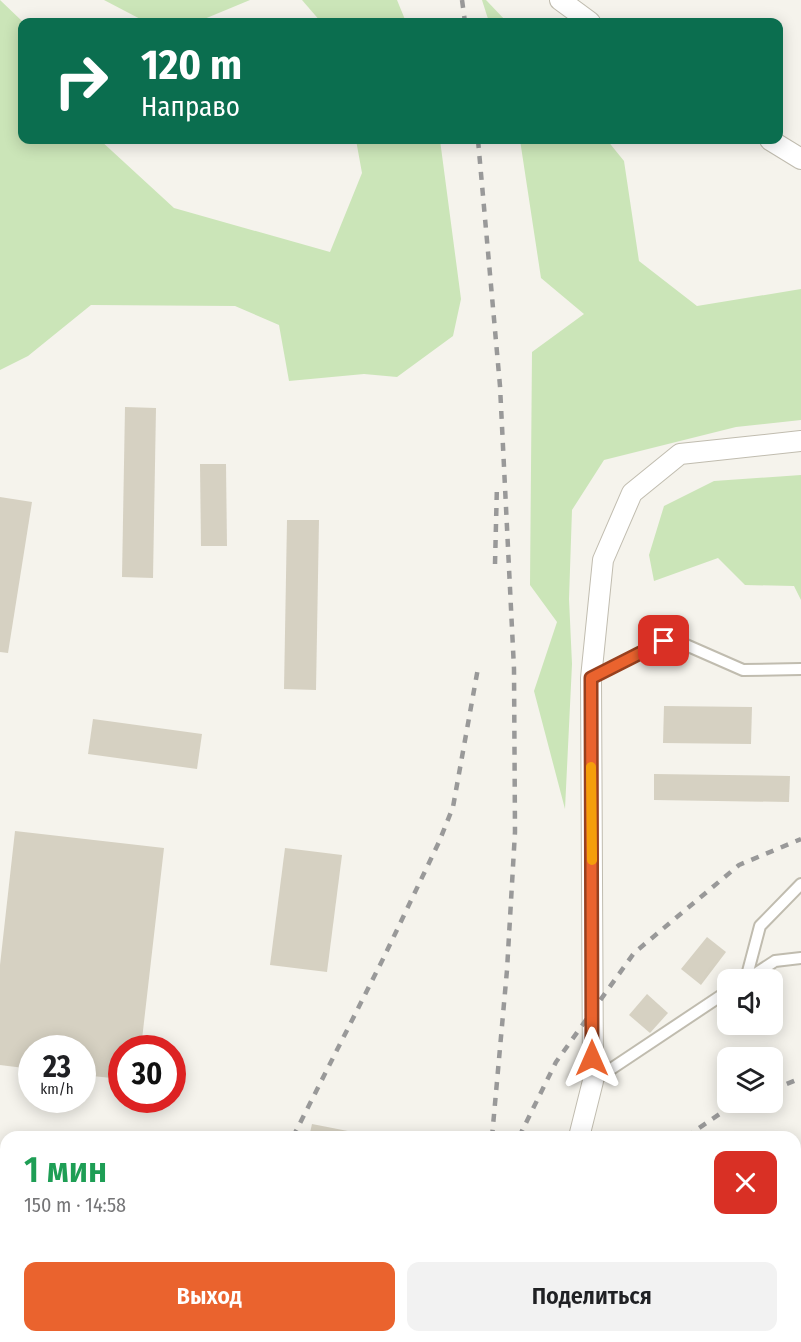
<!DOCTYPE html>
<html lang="ru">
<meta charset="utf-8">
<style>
:root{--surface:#fff;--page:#f2f2f2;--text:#202124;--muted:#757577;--accent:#ea632e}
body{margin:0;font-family:"Fira Sans Condensed",sans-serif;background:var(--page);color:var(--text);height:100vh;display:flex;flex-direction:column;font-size:22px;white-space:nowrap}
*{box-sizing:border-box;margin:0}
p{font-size:20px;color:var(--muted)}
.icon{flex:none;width:33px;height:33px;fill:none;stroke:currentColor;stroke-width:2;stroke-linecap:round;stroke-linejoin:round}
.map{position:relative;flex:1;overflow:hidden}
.sheet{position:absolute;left:0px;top:1131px;width:801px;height:212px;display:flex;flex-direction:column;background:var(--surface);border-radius:18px 18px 0 0;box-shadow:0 3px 15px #0003}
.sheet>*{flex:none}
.banner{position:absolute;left:18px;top:18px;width:765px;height:126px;border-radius:12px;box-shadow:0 3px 15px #0003;background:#0b6e4f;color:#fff;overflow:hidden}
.controls{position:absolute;left:717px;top:969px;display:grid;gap:12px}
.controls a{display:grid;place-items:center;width:66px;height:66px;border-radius:12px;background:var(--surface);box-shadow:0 3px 15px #0003;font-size:30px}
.speed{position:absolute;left:18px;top:1035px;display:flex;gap:12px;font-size:30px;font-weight:700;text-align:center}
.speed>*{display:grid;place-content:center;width:78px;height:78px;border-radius:50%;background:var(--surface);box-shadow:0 3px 15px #0003;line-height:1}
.speed small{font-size:15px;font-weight:400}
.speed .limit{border:9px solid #d22;background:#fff;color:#111}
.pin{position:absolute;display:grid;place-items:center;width:51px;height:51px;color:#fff;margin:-26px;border-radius:12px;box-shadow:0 3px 9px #0006}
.me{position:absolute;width:66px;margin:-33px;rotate:0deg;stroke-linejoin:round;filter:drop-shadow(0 0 4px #0008)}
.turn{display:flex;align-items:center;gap:21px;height:126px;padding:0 24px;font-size:27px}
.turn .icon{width:78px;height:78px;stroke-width:2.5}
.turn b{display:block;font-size:42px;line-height:51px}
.round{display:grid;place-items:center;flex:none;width:63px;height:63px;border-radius:12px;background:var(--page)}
.head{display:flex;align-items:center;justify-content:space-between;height:102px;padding:0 24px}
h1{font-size:36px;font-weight:600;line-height:45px;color:#1e9e55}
.primary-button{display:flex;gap:12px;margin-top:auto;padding:12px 24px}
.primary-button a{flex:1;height:69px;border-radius:12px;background:var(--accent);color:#fff;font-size:24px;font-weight:600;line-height:69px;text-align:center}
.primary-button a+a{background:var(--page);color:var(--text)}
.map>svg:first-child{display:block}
</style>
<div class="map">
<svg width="801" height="1342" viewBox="0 0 801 1342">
<rect width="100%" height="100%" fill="#f5f3ec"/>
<g fill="#cbe5b8">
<polygon points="0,0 23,22 22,140 100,140 174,208 330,252 362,173 356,140 440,140 461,299 453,336 397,377 364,374 289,381 279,325 235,306 91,305 28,356 0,370"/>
<polygon points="104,0 250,0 197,22 146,22"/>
<polygon points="302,0 397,0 406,22 321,22"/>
<polygon points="482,0 486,0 507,22 489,22"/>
<polygon points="520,140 607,140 624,161 639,261 697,306 801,289 801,420 736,427 604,460 572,510 569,599 572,664 565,809 534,691 557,622 530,585 532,352 584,314 541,278"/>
<polygon points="801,475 801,600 794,586 745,585 718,558 654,581 649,555 664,506 714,481"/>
</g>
<g fill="#d6d1c2">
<polygon points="125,407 156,408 153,578 122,577"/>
<polygon points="200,464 226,464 227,546 201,546"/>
<polygon points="0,497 32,502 8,653 0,652"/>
<polygon points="287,520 319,520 316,690 284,689"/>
<polygon points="664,706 752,707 751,744 663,743"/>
<polygon points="93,719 202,734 197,769 88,754"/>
<polygon points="654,774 790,776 789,802 654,800"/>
<polygon points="15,831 164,848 141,1048 122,1048 122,1079 82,1075 82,1048 32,1048 32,1069 0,1065 0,965"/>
<polygon points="285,848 342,855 327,972 270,965"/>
<polygon points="707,937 726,952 701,985 681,969"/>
<polygon points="647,994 668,1013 650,1033 629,1015"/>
<polygon points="312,1124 358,1133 357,1137 309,1137"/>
<polygon points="615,1336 644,1336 640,1342 611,1342"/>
</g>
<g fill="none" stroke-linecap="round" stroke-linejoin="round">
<defs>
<g id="lane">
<polyline points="591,678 664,641 686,645 743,670 801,669"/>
<polyline points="746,979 760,926 801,884"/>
<polyline points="746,980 775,961 801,958"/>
<polyline points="593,1081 728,991"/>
</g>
<g id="street">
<polyline points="560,0 590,22"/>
<polyline points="770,140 801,159"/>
<polyline points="579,1137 593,1081 591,678 603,560 632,493 680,454 801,441"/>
<polyline points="523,1342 525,1336"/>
</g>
</defs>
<use href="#lane" stroke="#c0bcaf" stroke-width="14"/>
<use href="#street" stroke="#c0bcaf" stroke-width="22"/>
<use href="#lane" stroke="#fff" stroke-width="10"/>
<use href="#street" stroke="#fff" stroke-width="20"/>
<g stroke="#999" stroke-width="4.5" stroke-dasharray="8 8" stroke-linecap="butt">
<polyline points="462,0 465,22"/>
<polyline points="478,140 500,386 514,669 515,832 507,970 492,1137"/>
<polyline points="495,564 497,484"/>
<polyline points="772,1090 801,1078"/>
<polyline points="293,1137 384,957 439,842 453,807 478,668"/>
<polyline points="519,1137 556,1062 634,953 739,865 801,839"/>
<polyline points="686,1137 727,1109 743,1102"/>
<polyline points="212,1341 214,1336"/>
<polyline points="441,1342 443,1336"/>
<polyline points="501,1342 504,1336"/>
</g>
</g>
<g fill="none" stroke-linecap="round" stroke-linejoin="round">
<defs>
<polyline id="route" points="592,1058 591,678 664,641"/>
</defs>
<use href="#route" stroke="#98401e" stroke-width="15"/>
<use href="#route" stroke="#ea632e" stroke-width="10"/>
<polyline stroke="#f59e0b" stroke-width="10" points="591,767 592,860"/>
</g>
</svg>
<div class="controls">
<a><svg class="icon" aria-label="sound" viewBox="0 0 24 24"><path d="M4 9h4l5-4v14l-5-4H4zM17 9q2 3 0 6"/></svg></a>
<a><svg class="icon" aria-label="layers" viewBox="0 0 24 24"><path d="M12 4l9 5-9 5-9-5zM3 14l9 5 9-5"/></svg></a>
</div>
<div class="speed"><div>23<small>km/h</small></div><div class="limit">30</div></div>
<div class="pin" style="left:664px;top:641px;background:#d93025"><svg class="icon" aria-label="arrive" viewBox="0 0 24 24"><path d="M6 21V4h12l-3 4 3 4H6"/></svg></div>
<svg class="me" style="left:592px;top:1058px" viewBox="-20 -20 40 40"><path d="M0-17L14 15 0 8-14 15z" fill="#ea632e" stroke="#fff" stroke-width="4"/></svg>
<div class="banner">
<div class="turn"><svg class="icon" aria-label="right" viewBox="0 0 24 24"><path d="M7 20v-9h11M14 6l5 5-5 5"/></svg><div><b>120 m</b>Направо</div></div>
</div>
<section class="sheet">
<div class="head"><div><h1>1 мин</h1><p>150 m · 14:58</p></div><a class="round" style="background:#d93025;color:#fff"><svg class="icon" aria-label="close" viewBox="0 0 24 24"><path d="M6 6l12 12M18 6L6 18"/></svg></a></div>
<div class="primary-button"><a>Выход</a><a>Поделиться</a></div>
</section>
</div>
